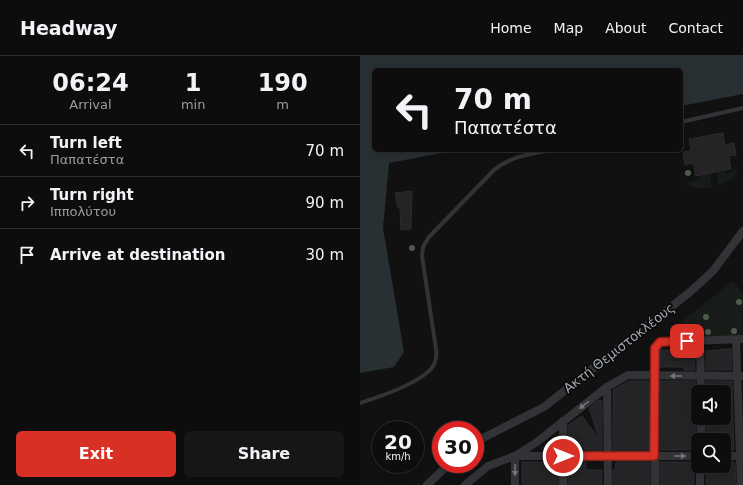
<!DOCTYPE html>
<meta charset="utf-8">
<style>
:root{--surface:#0d0d0e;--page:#161617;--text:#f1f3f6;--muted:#9a9c9e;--line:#2d2d2e;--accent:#d93025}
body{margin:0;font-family:"DejaVu Sans",sans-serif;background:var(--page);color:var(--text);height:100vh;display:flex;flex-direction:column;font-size:15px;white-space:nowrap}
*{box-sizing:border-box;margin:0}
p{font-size:13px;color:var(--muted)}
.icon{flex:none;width:22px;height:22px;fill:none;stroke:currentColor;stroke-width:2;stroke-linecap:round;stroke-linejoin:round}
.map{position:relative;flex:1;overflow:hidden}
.drawer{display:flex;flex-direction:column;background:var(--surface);width:360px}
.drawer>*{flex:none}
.banner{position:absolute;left:12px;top:12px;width:311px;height:84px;border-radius:6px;box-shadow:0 2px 10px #0003,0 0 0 1px var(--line);background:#0d0d0e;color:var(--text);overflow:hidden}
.buttons{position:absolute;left:331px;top:329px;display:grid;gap:8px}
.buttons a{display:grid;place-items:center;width:40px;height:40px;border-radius:6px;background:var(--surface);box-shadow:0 2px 10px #0003,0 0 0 1px var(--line);font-size:20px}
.speed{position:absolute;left:12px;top:365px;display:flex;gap:8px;font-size:20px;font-weight:700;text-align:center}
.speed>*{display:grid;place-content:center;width:52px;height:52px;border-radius:50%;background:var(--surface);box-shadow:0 2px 10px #0003,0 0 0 1px var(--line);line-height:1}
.speed small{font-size:10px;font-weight:400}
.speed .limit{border:6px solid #d22;background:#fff;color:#111}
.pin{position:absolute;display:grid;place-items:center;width:34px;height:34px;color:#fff;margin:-17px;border-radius:8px;box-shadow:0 2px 6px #0006}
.me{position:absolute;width:44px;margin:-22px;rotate:90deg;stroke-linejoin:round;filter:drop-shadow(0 0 3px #0008)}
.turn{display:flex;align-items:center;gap:14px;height:84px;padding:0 16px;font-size:18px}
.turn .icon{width:52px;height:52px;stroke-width:2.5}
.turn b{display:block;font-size:28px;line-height:34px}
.eta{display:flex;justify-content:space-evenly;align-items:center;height:68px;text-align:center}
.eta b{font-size:24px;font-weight:600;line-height:28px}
.cta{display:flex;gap:8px;margin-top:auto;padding:8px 16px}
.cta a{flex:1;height:46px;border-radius:6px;background:var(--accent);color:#fff;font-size:16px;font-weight:600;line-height:46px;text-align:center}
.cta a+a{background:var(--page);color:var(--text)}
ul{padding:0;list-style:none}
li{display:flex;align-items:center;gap:12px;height:52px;padding:0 16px;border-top:1px solid var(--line)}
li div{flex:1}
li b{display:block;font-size:15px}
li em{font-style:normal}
header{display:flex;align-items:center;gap:24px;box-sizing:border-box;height:56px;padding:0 20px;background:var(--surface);border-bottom:1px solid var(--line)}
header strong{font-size:19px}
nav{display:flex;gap:22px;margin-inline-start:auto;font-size:14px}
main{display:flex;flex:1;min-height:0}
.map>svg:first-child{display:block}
</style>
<header>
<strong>Headway</strong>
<nav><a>Home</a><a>Map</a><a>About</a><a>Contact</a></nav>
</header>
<main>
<section class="drawer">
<div class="eta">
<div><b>06:24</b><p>Arrival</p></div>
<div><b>1</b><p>min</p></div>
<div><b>190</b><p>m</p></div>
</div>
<ul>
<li><svg class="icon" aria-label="left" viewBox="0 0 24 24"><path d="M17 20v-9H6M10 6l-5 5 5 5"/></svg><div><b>Turn left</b><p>Παπατέστα</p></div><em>70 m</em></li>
<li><svg class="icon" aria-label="right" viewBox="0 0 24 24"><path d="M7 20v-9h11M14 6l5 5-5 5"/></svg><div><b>Turn right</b><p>Ιππολύτου</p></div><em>90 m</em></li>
<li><svg class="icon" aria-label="arrive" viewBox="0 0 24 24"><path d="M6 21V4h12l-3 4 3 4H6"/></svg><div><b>Arrive at destination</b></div><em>30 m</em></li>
</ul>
<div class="cta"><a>Exit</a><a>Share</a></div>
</section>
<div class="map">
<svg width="383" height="429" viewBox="0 0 383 429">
<rect width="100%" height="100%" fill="#111112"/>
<g fill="#181c18">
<path d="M376 113 378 115C373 123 368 126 359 129L357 117 365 115 367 118Z"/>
<path d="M350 118 352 131C342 132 334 134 326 127L340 123V120Z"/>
<polygon points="373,225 383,238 383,281 325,283 312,273"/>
<polygon points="199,377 199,393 179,393 179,392"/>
</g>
<polygon fill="#293034" points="0,0 383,0 383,38 321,50 321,14 14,14 14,94 97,94 29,107 23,172 44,296 34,311 0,317"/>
<g fill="#242426" stroke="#2b2b2e">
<polygon points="363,77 365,89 374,87 376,99 369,100 371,113 336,120 333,107 325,109 323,96 331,95 329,83"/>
<polygon points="52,135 51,173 41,174 40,152 38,152 35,137"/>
<polygon points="360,293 371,293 372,314 346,314 346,295 360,294"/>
<polygon points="300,294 334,294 335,314 324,314 324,311 300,311"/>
<polygon points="269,325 287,325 290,327 290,394 253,394 253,334"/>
<polygon points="300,325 335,325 336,336 338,340 338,357 336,362 336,384 338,388 338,394 300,394"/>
<polygon points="346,325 372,325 374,394 364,394 364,384 346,384 346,362 364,362 364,336 346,336"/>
<polygon points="239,344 242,345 242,394 208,394 208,369 222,360 239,383 229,352"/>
<rect x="162" y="406" width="36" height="23"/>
<polygon points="208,406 226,406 226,414 242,414 242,429 208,429"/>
<polygon points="256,406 290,406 290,429 253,429 253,414 255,414"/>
<polygon points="300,406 337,406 334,410 334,429 300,429"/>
<polygon points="364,406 375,406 376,429 346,429 346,410 364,410"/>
</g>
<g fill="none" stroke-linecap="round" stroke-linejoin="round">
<g stroke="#323337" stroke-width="4">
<polyline points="321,66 383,52"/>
<path d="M0 347C19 341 57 328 71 313 76 307 77 300 76 293L62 200 63 191 69 181 133 115C150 100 168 99 190 94"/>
</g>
<g stroke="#323337" stroke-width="8">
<polyline points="376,284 381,429"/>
<polyline points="340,285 341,336"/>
<polyline points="247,331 248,429"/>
<polyline points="203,365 203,429"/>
<polyline points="341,384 341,362"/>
<polyline points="115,386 184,351 330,236 353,215 383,175"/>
<polyline points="156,400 338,400"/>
<polyline points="364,400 383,400"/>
<polyline points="67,429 89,408"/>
<polyline points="105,429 128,410 155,400 177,386 247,331 268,319 383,320"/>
<polyline points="155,429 155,400"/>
<polyline points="295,429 295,292 300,286 383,283"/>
<polyline points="340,429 340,410"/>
</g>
</g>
<g fill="#4c5d4c">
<circle cx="328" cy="117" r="3"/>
<circle cx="52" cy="192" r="3"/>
<circle cx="379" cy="246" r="3"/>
<circle cx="346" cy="261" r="3"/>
<circle cx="374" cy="275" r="3"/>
<circle cx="348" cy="276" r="3"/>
</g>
<defs><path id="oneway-solid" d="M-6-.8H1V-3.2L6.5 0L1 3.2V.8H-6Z"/></defs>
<g fill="#71747b">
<use href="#oneway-solid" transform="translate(316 320) rotate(-180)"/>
<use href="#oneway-solid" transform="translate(224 349) rotate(142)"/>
<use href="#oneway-solid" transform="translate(320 400)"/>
<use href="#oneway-solid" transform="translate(155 414) rotate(90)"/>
</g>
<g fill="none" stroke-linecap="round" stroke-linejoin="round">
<defs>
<polyline id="route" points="203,400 294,400 295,292 300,286 327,285"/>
</defs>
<use href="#route" stroke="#8d1f18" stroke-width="10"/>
<use href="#route" stroke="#d93025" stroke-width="7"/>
</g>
<g text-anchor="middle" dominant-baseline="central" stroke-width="4" stroke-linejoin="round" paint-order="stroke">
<g font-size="13" fill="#a4a9b2" stroke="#0c0c0d">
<text transform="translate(259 292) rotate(-38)">Ακτή Θεμιστοκλέους</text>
</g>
</g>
</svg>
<div class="buttons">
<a><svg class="icon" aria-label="sound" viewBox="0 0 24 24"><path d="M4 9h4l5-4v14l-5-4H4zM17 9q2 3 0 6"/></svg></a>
<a><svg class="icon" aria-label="search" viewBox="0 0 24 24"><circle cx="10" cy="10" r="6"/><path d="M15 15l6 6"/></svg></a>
</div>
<div class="speed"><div>20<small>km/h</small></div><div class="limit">30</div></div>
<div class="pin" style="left:327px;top:285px;background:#d93025"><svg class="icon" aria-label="arrive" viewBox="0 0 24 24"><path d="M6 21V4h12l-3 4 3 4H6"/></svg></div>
<svg class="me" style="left:203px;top:400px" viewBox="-20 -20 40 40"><circle r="17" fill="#d93025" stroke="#fff" stroke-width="3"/><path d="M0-11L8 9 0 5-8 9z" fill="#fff"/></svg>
<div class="banner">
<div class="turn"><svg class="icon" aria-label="left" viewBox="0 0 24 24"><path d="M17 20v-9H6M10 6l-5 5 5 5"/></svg><div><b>70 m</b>Παπατέστα</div></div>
</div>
</div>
</main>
